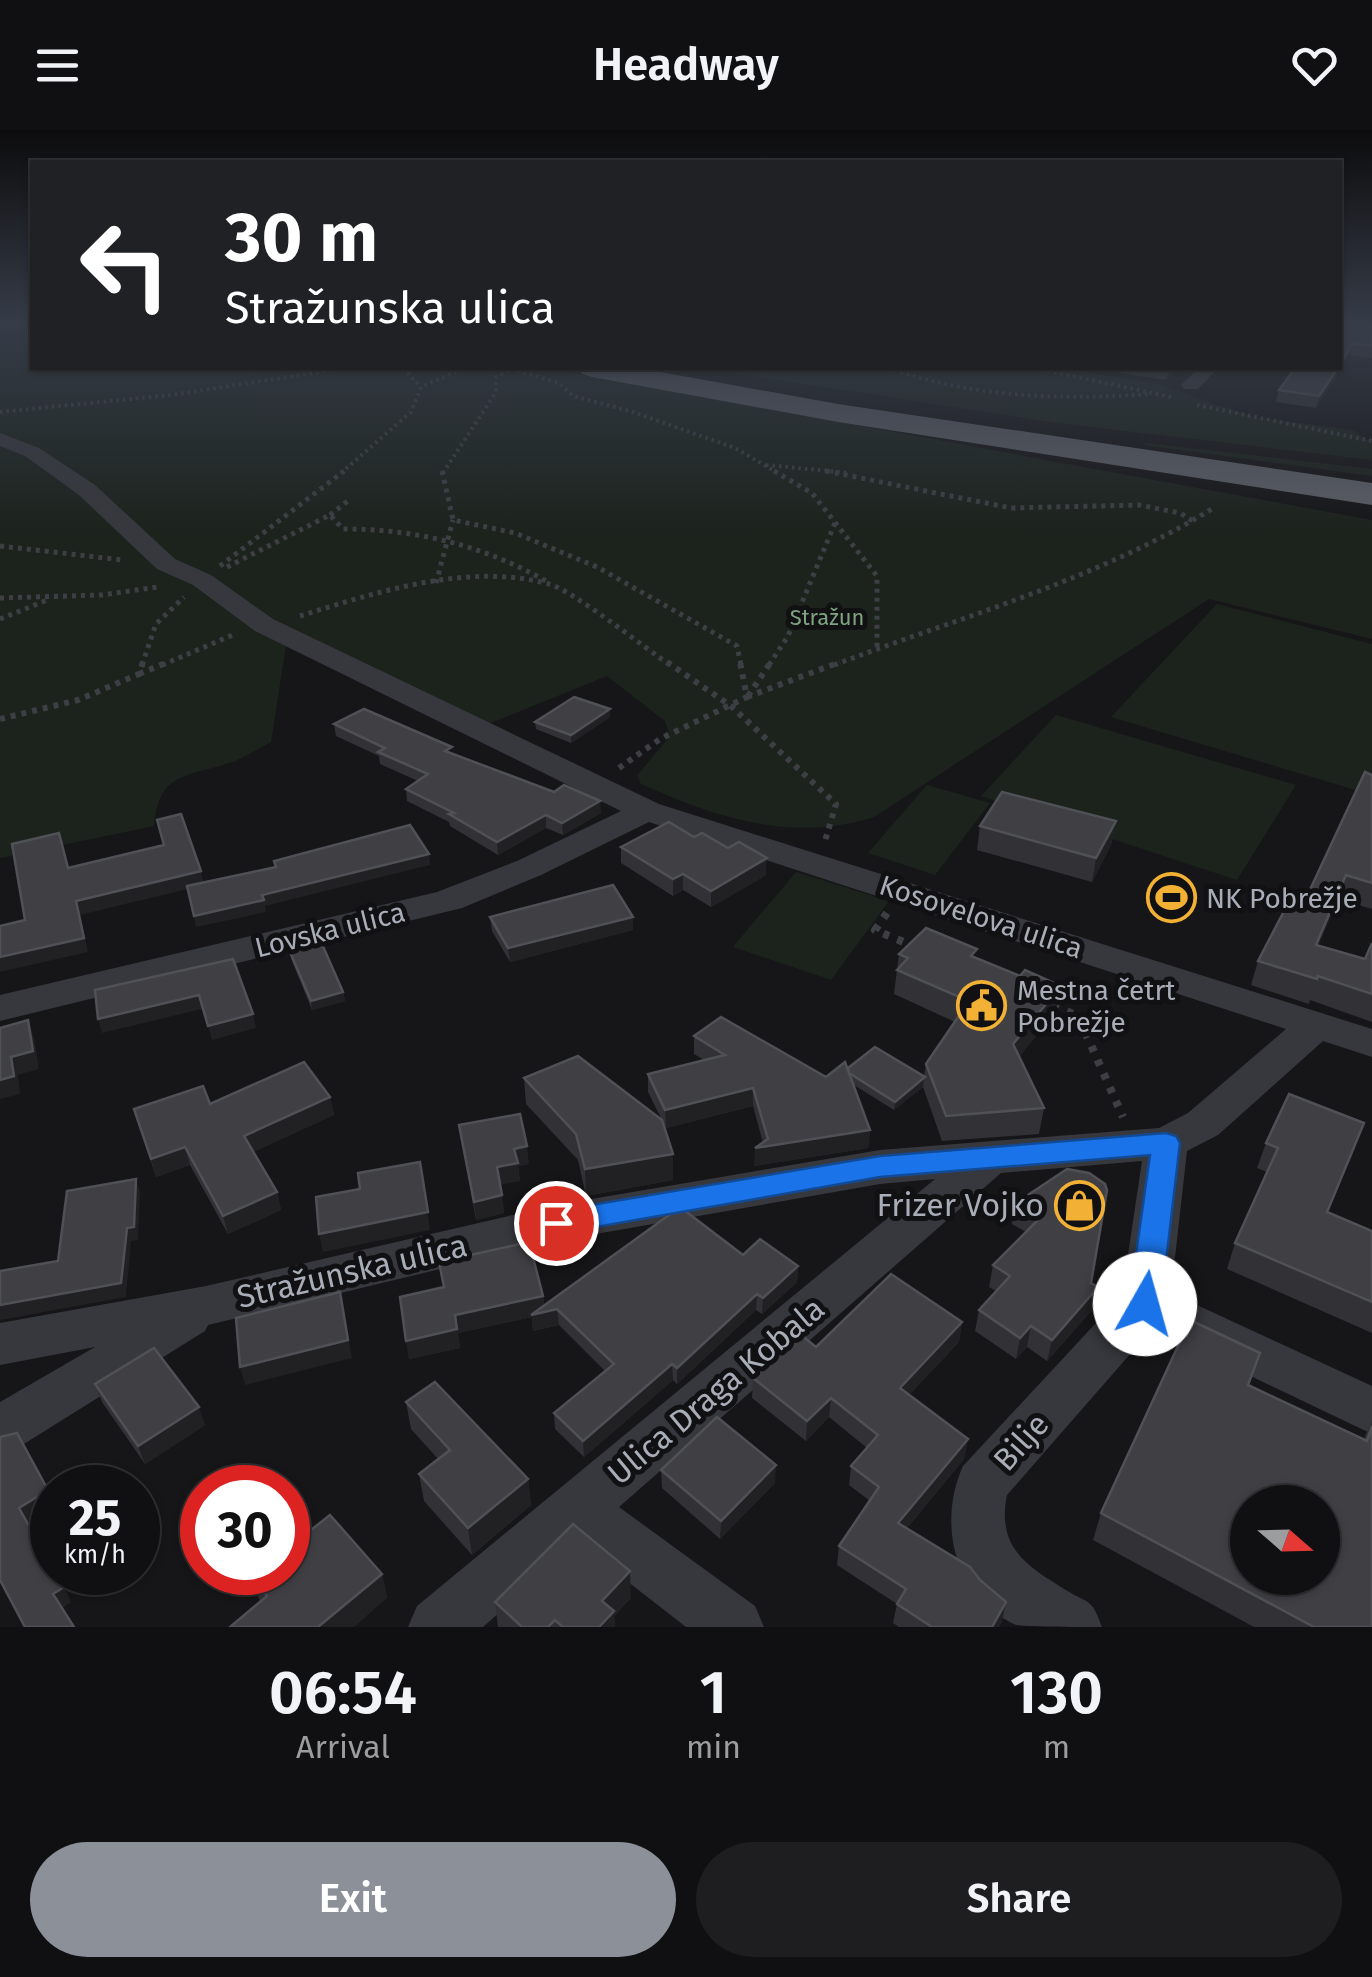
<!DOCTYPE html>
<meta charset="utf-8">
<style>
:root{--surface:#101012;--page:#1e1e20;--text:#f1f3f6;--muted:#9c9d9f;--line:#303032;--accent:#8c9099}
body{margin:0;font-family:"Fira Sans",sans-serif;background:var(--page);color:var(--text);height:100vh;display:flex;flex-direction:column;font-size:38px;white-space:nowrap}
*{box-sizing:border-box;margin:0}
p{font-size:32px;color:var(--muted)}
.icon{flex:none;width:55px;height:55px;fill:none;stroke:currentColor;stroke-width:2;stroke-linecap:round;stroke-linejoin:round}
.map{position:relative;height:1497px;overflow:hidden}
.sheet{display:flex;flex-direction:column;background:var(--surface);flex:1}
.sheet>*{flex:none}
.banner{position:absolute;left:30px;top:30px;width:1312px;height:210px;border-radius:0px;box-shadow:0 2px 8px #0004,0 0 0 2px var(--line);background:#202124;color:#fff;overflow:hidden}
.needle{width:65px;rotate:110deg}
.fabs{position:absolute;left:1230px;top:1355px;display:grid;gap:20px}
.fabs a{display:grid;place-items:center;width:110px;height:110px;border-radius:50%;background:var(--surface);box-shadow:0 2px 8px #0004,0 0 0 2px var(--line);font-size:50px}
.speed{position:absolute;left:30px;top:1335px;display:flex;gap:20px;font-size:50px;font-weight:700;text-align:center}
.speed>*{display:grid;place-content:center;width:130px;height:130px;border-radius:50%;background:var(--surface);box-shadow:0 2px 8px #0004,0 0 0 2px var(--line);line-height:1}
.speed small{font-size:25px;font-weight:400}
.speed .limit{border:15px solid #d22;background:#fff;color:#111}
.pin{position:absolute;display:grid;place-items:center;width:85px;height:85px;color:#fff;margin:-42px;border:5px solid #fff;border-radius:50%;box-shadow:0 2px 10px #0007}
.me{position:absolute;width:110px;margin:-55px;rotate:7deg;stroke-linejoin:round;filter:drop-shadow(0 0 8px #0008)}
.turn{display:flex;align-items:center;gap:35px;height:210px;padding:0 30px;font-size:45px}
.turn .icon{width:130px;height:130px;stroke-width:2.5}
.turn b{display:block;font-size:70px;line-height:85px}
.eta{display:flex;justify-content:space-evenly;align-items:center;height:170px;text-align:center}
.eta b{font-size:60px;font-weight:600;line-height:70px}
.primary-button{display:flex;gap:20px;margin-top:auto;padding:20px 30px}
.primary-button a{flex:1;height:115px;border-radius:60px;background:var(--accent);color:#fff;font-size:40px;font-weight:600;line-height:115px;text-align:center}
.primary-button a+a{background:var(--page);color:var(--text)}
header{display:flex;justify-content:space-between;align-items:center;height:130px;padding:0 30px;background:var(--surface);font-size:45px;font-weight:600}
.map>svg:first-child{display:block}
</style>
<header><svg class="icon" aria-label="menu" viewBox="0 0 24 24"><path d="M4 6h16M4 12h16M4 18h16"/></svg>Headway<svg class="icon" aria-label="heart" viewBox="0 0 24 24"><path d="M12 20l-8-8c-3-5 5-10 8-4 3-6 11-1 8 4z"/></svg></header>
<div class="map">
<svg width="1372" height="1497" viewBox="0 0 1372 1497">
<rect width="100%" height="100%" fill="#161618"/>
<g fill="#1c231d">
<path d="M0 193H32V238H546L1372 390V509L1209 469 874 687C790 713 718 688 641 654L637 646 670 606 665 591 607 546 488 594 286 515 271 612C257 619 243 629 229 633 186 647 159 642 154 696L0 728Z"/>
<polygon points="699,238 1063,238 1157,254 1254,287 1353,300 1372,313 1372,330 1057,293"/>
<polygon points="1146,313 1372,339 1372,346 1144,315"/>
<polygon points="1217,474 1372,514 1372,665 1111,587"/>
<polygon points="1056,585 1296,655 1237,750 981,666"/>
<polygon points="927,655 990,673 935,745 868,723"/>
<polygon points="796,742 889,771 831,850 733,817"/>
</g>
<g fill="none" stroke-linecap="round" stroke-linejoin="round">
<g stroke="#3d3f44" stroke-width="4" stroke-dasharray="2.5 4" stroke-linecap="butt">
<polyline points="403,238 421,257"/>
<polyline points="463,238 510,239 503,238"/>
<path d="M888 238C975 268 1060 270 1151 264"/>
<polyline points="1035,238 1171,267"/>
<polyline points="511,239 559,253 573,266 633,282 735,318 778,343"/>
<polyline points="1197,275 1372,311"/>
<polyline points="0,282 171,265 347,238"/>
<polyline points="766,335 849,343"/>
<polyline points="341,343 411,282 421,257 465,238"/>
<polyline points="443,343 496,262 496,247 514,238"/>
</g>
<g stroke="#3d3f44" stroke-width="5" stroke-dasharray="4 5" stroke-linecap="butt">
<polyline points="442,341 453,390 515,403 597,437 737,516 741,535"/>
<polyline points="774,341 812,363 877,446 877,521"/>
<polyline points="826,341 1011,378 1139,375 1180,383 1193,391"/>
<polyline points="330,385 349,370"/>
<polyline points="0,416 123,430"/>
<polyline points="220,436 344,341"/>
<path d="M227 437 330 385 343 399C416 399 482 415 546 451"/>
<polyline points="436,453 453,390"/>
<polyline points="0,468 102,465 158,457"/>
<path d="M300 486C377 462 468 432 549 454 572 460 645 518 670 535"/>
<polyline points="0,489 50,469"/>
<polyline points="142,535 156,494 184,467"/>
<polyline points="162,535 235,504"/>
<polyline points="769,535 788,506 835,393"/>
<path d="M834 535C961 487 1099 449 1215 377"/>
</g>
<g stroke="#3d3f44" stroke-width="6" stroke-dasharray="5 6" stroke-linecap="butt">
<polyline points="667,532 731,576 836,674 825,711"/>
<polyline points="139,544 168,532"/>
<polyline points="748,566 771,532"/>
<polyline points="747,567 840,532"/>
<polyline points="0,589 78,570 139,544 143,532"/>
<polyline points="619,638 660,609 747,567 740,532"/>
</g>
<g stroke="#3d3f44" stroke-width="8" stroke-dasharray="6 9" stroke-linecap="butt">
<polyline points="887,783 875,800 913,816"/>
<polyline points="1053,876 1078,886 1123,987"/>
</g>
<g fill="#37383d" fill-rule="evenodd">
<polygon points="1199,238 1218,238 1198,259 1184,259 1181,255"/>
<path d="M0 303 39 318 95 355 175 429 211 445 273 489 659 674 1372 899V927L1323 911 1218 1005 1187 1021 1171 1163 1372 1256V1304L1152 1199 1007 1365C996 1420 1029 1437 1071 1463 1077 1467 1087 1470 1091 1475 1096 1480 1099 1490 1102 1497 1081 1497 1034 1497 1016 1495 954 1468 937 1393 963 1336L1122 1165 1142 1031 1001 1043 619 1377 755 1476 764 1497H686L578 1413 483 1497H408L417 1476 935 1049 880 1054 556 1111 208 1195 205 1201 19 1317 0 1323V1272L95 1217 0 1235V1193L206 1156 556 1075 880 1020 1159 998 1188 983 1286 899 649 692 541 745 462 778 0 891V865L437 762 517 731 621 681 255 501 193 455 157 439 79 365 25 326 0 316Z"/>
</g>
<polygon fill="#5b5e65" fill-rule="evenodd" points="577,238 638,238 838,274 1372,353 1372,375 838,292 592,247 582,244"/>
</g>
<g fill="#323236">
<polygon points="1340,193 1372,193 1372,228 1350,225 1316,278 1276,272 1279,260"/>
<polygon points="1089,238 1190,238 1188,240 1178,238 1166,250"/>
<polygon points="610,587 571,613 536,599 535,592"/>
<polygon points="334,594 453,624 601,683 563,705 546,698 498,725 450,696 449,692 407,671 406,659 418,651 380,634 379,626 336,606"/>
<polygon points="1372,645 1372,779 1338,769 1318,816 1365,829 1372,813 1372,892 1310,870 1309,874 1251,855 1258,831 1307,766"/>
<polygon points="1116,691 1111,715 1092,752 977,720 980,696"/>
<polygon points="694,707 728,718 766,745 711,777 683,760 673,766 621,733 621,717"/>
<polygon points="490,787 633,787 633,800 510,832 492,801"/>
<polygon points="290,822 343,862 345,871 312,880 292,831"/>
<polygon points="899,824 976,828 1056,881 1019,927 1044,978 1039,1004 942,1011 923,957 894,980 854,955 870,1000 868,1018 754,1036 763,1013 753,976 666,998 663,991 673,1050 586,1066 578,1030 526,974 524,948 662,990 648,962 648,944 704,930 694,924 694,906 826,947 848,938 924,946 926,934 955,892 894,864"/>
<polygon points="330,967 334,985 253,1022 277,1062 281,1080 228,1104 190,1035 156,1047 134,979"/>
<polygon points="459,995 529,1034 518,1036 520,1051 500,1054 504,1083 476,1090"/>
<polygon points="1266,1013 1355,1018 1328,1082 1372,1101 1372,1203 1227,1139 1235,1113 1267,1042 1257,1038"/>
<polygon points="1067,1039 1091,1153 1093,1179 1047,1231 1027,1217 1016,1229 975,1201 979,1180 996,1161 989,1157 993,1135 1026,1102 1012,1094 1016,1073"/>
<polygon points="743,1125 798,1136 797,1152 762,1184 756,1180 677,1254 673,1250 584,1327 555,1299 554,1283 605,1241 559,1195 533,1201 532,1187 458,1203 460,1218 409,1229 400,1167 543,1166 544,1176"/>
<polygon points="962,1192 959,1212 909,1265 968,1309 964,1329 907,1398 1002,1491 999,1497 899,1497 893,1493 897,1474 837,1435 839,1416 870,1371 849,1355 851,1336 867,1318 829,1287 806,1311 752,1268 753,1248 816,1217"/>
<polygon points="95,1254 205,1295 145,1334 102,1272"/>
<polygon points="1248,1255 1364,1309 1372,1290 1372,1497 1254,1497 1093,1410 1101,1383"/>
<polygon points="406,1272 528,1349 531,1375 472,1425 424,1371 419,1344 438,1329 411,1299"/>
<polygon points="661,1340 775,1353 720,1409 662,1358"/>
<polygon points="382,1444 387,1468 260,1472 252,1447"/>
<polygon points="631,1468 614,1486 615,1497 498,1497 495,1472"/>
</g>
<g fill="#212124">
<polygon points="1353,213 1350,225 1316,278 1319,266 1338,238 1340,238 1340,234"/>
<polygon points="1172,238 1178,238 1166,250 1168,241"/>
<polygon points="610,579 610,587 571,613 571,605"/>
<polygon points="600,671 601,683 563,705 562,693"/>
<polygon points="546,685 546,698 498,725 497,712"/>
<polygon points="1116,691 1111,715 1092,752 1096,728"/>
<polygon points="429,724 430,735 265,776 266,782 196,797 194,786 262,765"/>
<polygon points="767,728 766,745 711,777 711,761"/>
<polygon points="201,741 204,755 80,785 88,822 0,842 0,827 76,771"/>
<polygon points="683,744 683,760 673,766 673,749"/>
<polygon points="1346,745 1338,769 1309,839 1316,815"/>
<polygon points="633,787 633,800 510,832 508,818"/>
<polygon points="1061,856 1056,881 1009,940 1013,914"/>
<polygon points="343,862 345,871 312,880 311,871"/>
<polygon points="199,865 202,879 102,903 98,889"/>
<polygon points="253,884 256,898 212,910 208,896"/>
<polygon points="28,890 34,908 39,939 18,945 20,964 0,969 0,950"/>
<polygon points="924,948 923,957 894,980 895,972"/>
<polygon points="753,958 753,976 666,998 665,980"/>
<polygon points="330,967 334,985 249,1024 244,1006"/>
<polygon points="870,1000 868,1018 754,1036 755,1018"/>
<polygon points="527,1016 529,1034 518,1036 520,1051 499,1055 497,1037 514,1019"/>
<polygon points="185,1017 190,1035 156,1047 151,1029"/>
<polygon points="673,1024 673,1050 586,1066 585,1039"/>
<polygon points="420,1032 430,1100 323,1122 319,1104"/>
<polygon points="136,1049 140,1063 138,1110 131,1111 126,1167 0,1190 0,1175 127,1098"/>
<polygon points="277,1062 281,1080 228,1104 223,1086"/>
<polygon points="502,1065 504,1083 476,1090 474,1072"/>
<polygon points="798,1136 797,1152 762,1184 763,1168"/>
<polygon points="1098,1157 1093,1179 1047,1231 1052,1210"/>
<polygon points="340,1162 352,1228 245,1255 240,1237"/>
<polygon points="757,1164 756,1180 677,1254 677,1238"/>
<polygon points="543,1166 544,1182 557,1179 559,1195 533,1201 532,1187 458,1203 460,1218 409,1229 406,1211 455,1185"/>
<polygon points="962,1192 959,1212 897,1278 900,1258"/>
<polygon points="1031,1196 1027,1217 1016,1229 1020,1208"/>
<polygon points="672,1234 673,1250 584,1327 583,1311"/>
<polygon points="831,1268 829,1287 806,1311 807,1291"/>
<polygon points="199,1277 205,1295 145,1334 138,1316"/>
<polygon points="968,1309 964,1329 895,1412 898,1393"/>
<polygon points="776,1335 775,1353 720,1409 721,1391"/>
<polygon points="528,1349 531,1375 472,1425 468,1398"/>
<polygon points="48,1360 52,1370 52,1377 26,1394 19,1378"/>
<polygon points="630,1441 631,1468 614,1486 615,1497 599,1497 602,1471"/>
<polygon points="382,1444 387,1468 354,1497 318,1497"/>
<polygon points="64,1457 71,1472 61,1479 53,1464"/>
<polygon points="1006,1472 1002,1491 999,1497 992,1497"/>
</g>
<g fill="#3f3f44" stroke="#4f5156" stroke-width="2.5" fill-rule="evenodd">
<polygon points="1340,193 1372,193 1372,216 1353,213 1340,234"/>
<polygon points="1143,238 1172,238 1168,241"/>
<polygon points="1295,238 1338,238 1319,266 1279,260"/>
<polygon points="574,567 610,579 571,605 535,592"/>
<polygon points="364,579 452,617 445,621 554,662 564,655 600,671 562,693 546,685 497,712 449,684 454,683 406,659 428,644 378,622 385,618 334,594"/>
<polygon points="1365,642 1372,645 1372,753 1346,745 1316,815 1365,829 1372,813 1372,864 1318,846 1317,849 1258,831 1294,762 1307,766"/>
<polygon points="1002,662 1116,691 1096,728 980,696"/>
<polygon points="181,684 201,741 76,771 84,808 0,827 0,796 25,790 12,714 59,703 68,738 164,715 157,690"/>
<polygon points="669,692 694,707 702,703 728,718 739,712 767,728 711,761 683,744 673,749 621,717"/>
<polygon points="410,695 429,724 262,765 264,770 194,786 187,756 276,737 274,731"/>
<polygon points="613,755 633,787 508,818 490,787"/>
<polygon points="926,798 977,819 971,826 1020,846 1025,840 1061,856 1013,914 1044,978 946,986 926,934 969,871 897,840 908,828 899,824"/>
<polygon points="322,814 343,862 311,871 290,822"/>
<polygon points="233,829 253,884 208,896 199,865 98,889 95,860"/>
<polygon points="721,887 826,947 845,932 870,1000 755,1018 768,1009 753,958 665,980 648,944 725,925 694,906"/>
<polygon points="28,890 33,921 11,927 14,946 0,950 0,898"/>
<polygon points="875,917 925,947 895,972 849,943 848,938"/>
<polygon points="578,926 662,990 673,1024 585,1039 576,1004 524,948"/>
<polygon points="304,932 330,967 244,1006 277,1062 223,1086 185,1017 151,1029 134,979 203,956 210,974"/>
<polygon points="1289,964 1364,993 1327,1082 1372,1101 1372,1172 1235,1113 1278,1018 1266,1013"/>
<polygon points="520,984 527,1016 514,1019 518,1033 497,1037 502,1065 474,1072 459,995"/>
<polygon points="420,1032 428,1082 319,1104 316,1067 360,1059 358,1043"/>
<polygon points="1067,1039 1089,1043 1105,1054 1107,1060 1091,1153 1098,1157 1052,1210 1031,1196 1020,1208 979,1180 1010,1146 993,1135 1041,1087 1016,1073"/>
<polygon points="136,1049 134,1097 127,1098 121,1153 0,1175 0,1141 58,1131 67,1061"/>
<polygon points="680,1077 743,1125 760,1109 798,1136 763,1168 757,1164 677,1238 672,1234 583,1311 554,1283 614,1234 557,1179 531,1185"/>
<polygon points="529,1112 543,1166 455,1185 457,1199 406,1211 400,1167 444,1157 439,1132"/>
<polygon points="891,1144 962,1192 900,1258 968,1309 898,1393 970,1437 980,1450 1006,1472 992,1497 932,1497 897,1474 906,1459 839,1416 879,1357 851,1336 878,1305 831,1268 807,1291 753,1248 801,1205 816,1217"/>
<polygon points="340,1162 348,1210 240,1237 236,1188"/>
<path d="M1190 1190 1260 1223 1248 1255 1367 1311 1372 1296V1497H1314L1101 1383ZM1248 1372H1322V1448H1248Z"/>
<polygon points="154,1218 199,1277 138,1316 95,1254"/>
<polygon points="435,1252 528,1349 468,1398 419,1344 450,1320 406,1272"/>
<polygon points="717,1287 776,1335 721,1391 661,1340"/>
<polygon points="17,1303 48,1360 19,1378 52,1437 52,1442 55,1442 64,1457 53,1464 74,1497 25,1497 0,1450 0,1307"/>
<polygon points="330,1385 382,1444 318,1497 230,1497 267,1466 252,1447 257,1442 288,1442 288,1418"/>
<polygon points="573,1394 630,1441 602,1471 614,1481 599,1497 563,1497 555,1490 548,1497 522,1497 495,1472"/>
</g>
<linearGradient id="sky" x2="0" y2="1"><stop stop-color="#0c0c0d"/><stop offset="0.48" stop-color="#363c48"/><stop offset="1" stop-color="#363c48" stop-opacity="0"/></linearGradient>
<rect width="1372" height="403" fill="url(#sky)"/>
<polygon fill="#1a73e8" stroke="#114b97" stroke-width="2.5" points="1166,1003 1176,1006 1180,1013 1161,1174 1156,1183 1145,1186 1134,1183 1129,1174 1150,1025 880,1047 556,1104 545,1101 541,1093 545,1085 556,1081 880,1026"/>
<defs>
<symbol id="stadium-ring" viewBox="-11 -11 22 22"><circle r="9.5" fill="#111113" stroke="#f2b134" stroke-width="1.5"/><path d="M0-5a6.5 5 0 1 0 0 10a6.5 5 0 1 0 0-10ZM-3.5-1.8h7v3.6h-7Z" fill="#f2b134"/></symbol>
<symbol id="civic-ring" viewBox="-11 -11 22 22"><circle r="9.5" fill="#111113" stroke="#f2b134" stroke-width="1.5"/><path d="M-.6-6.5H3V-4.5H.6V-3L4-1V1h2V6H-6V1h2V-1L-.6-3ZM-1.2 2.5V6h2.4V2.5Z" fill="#f2b134"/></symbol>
<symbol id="shop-ring" viewBox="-11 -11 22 22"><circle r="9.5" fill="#111113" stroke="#f2b134" stroke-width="1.5"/><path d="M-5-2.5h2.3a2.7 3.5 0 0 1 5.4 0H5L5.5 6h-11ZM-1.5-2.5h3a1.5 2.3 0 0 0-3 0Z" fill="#f2b134"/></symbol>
</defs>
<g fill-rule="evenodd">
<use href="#stadium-ring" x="1144" y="740" width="55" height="55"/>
<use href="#civic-ring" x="954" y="848" width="55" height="55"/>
<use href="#shop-ring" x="1052" y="1048" width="55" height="55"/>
</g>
<g text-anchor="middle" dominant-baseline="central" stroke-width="10" stroke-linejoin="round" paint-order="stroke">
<g font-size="22" fill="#7fa381" stroke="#111113">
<text x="827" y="487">Stražun</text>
</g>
<g font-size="28" fill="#a8adb8" stroke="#111113" text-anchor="start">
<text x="1206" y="768">NK Pobrežje</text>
<text x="1017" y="860">Mestna četrt<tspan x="1017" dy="32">Pobrežje</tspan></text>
</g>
<g font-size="28" fill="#a8adb8" stroke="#111113">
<text transform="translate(981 787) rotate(18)">Kosovelova ulica</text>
<text transform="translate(330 800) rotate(-14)">Lovska ulica</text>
</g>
<g font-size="32" fill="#a8adb8" stroke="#111113" text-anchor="end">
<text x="1044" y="1075">Frizer Vojko</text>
</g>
<g font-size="32" fill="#a8adb8" stroke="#111113">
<text transform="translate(352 1141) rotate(-13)">Stražunska ulica</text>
<text transform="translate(716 1261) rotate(-40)">Ulica Draga Kobala</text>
<text transform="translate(1021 1312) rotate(-48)">Bilje</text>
</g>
</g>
</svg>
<div class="fabs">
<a><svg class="needle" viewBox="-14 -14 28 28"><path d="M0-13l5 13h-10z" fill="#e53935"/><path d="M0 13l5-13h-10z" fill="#9c9d9f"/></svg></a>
</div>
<div class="speed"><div>25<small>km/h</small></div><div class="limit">30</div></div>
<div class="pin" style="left:556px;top:1093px;background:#d93025"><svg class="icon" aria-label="arrive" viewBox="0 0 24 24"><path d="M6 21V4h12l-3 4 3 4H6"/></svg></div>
<svg class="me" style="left:1145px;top:1174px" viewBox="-20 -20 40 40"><circle r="19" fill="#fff"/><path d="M0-13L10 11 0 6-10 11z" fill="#1a73e8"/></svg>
<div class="banner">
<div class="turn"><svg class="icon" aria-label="left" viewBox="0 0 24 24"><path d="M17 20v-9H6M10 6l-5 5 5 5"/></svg><div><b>30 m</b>Stražunska ulica</div></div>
</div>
</div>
<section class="sheet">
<div class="eta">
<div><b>06:54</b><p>Arrival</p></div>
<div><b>1</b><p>min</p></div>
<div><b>130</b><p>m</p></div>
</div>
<div class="primary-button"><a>Exit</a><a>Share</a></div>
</section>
